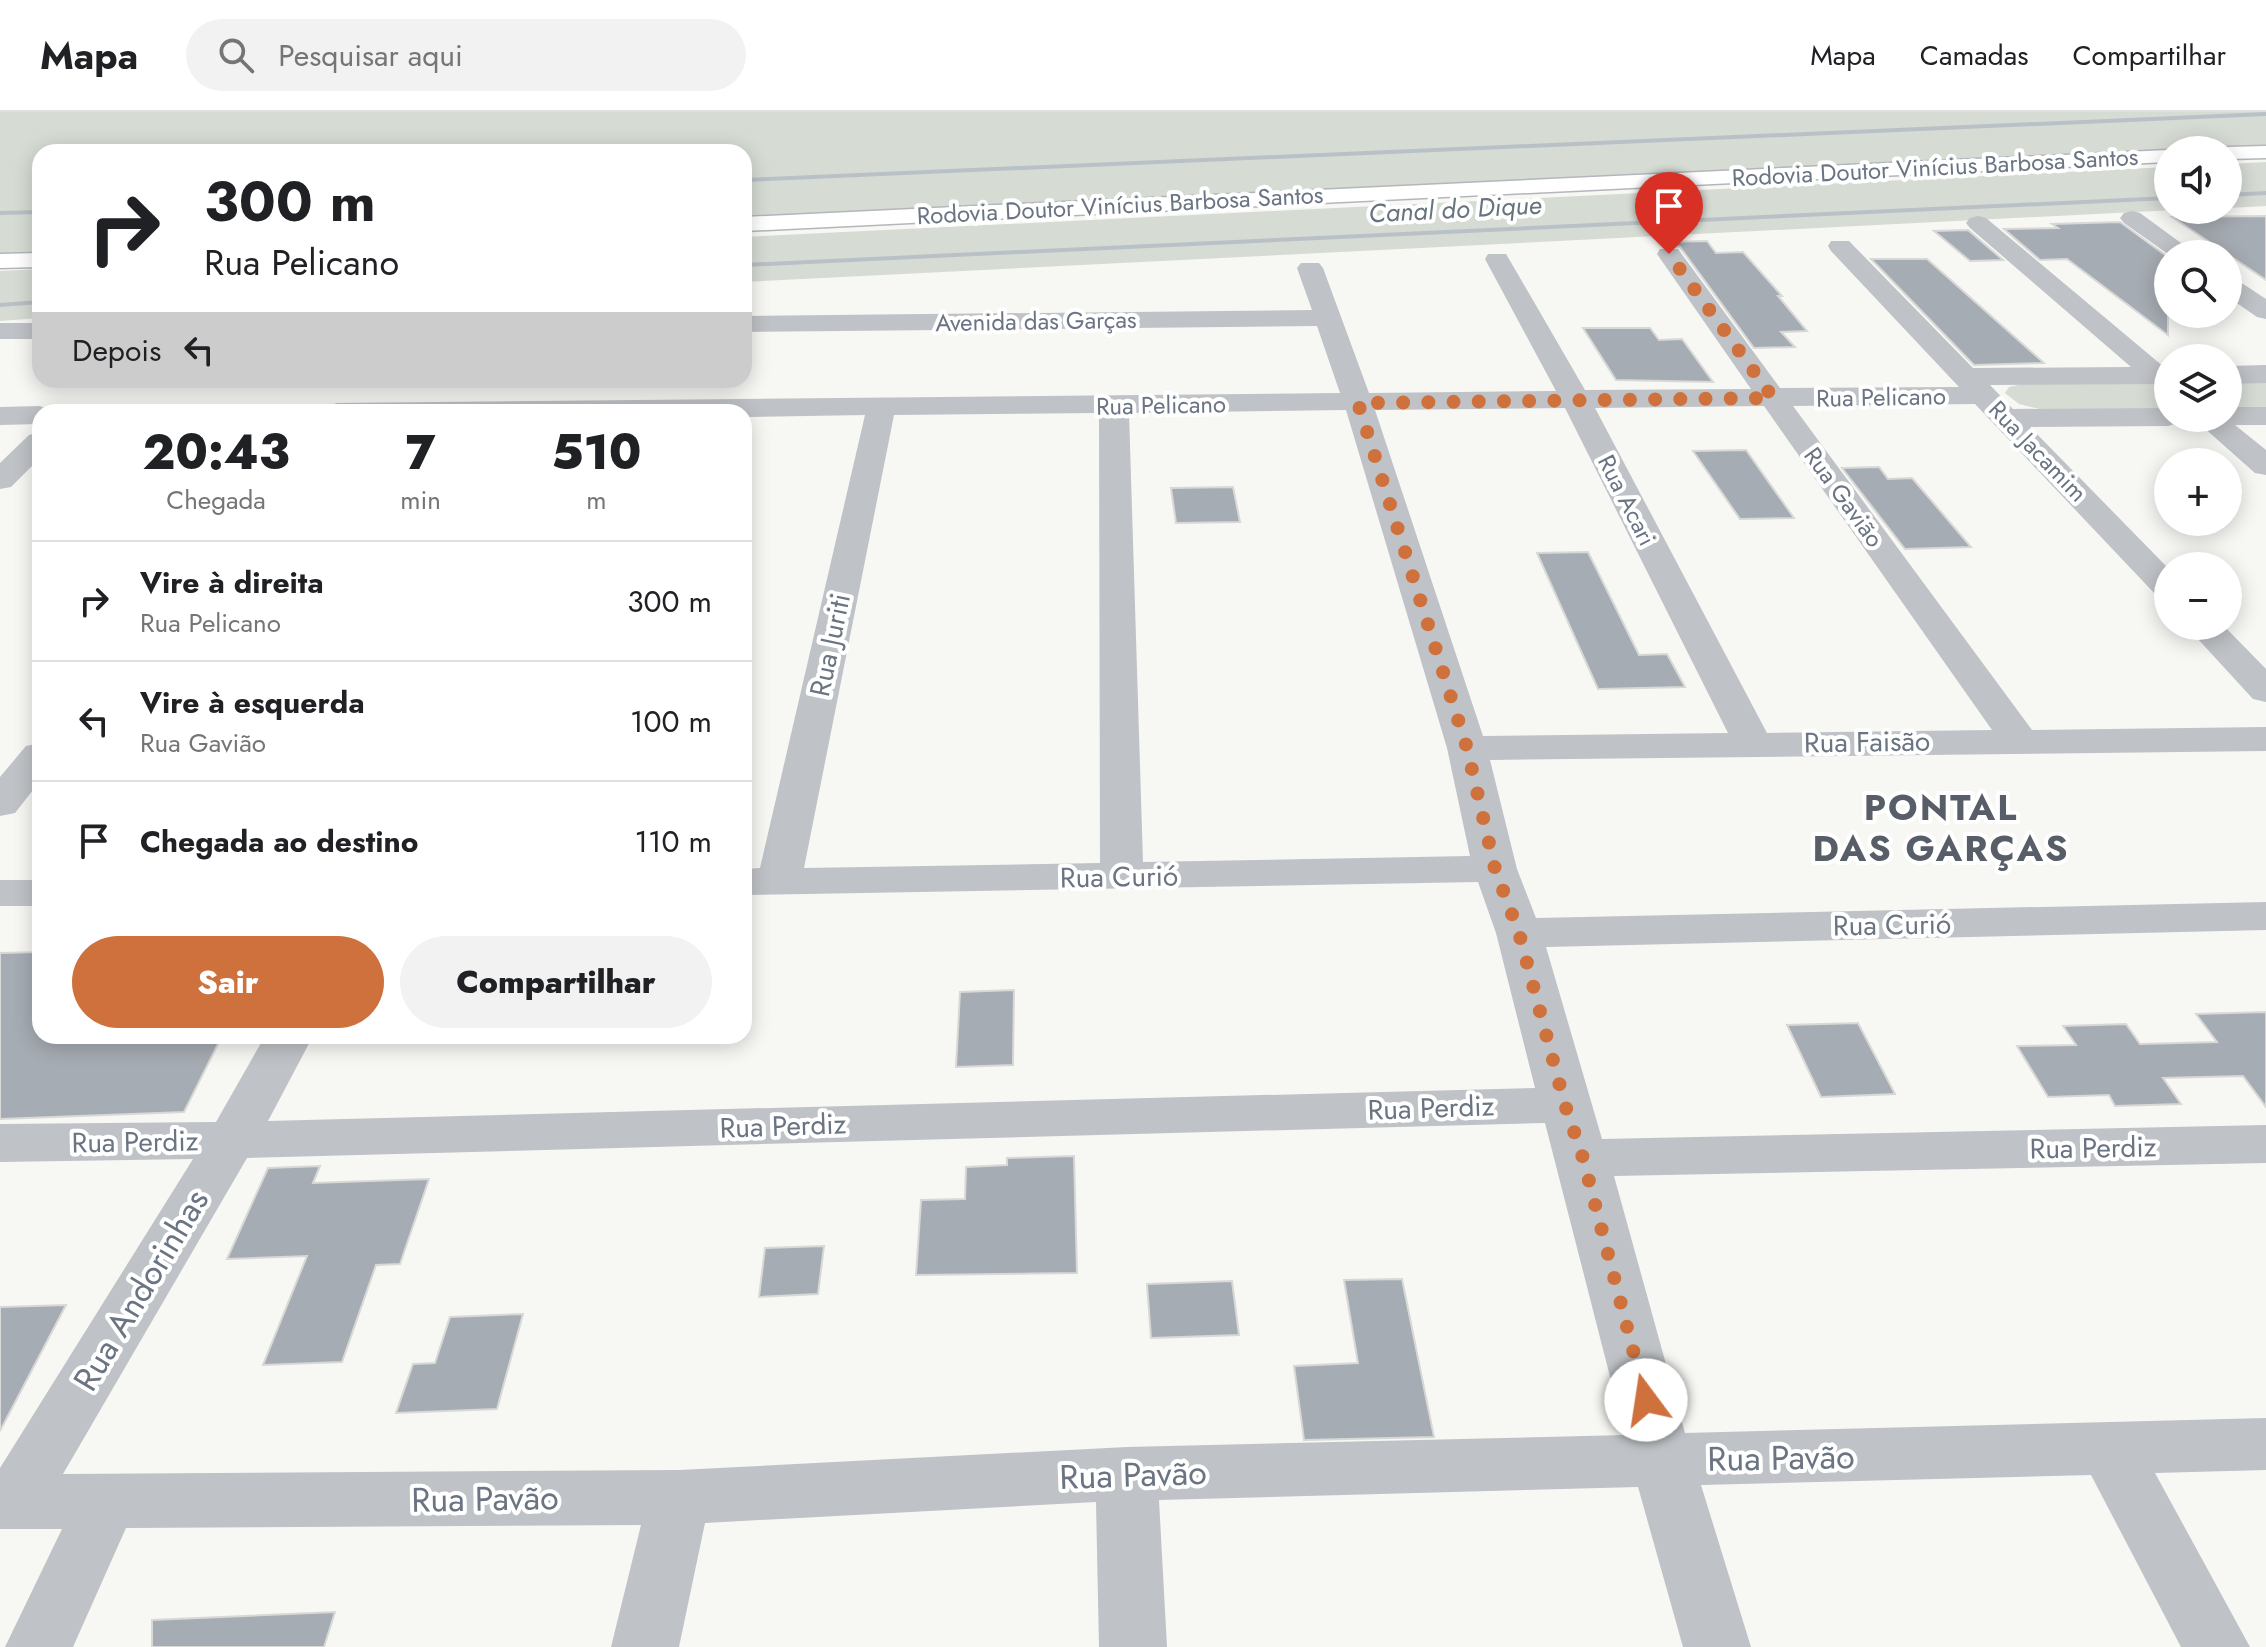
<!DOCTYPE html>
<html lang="pt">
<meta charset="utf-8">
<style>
:root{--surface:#fff;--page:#f2f2f2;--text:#202124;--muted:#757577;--line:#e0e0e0;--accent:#ce713d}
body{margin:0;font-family:Jost,sans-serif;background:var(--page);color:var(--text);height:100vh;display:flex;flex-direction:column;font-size:30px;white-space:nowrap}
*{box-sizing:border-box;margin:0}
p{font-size:26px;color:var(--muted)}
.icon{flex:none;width:44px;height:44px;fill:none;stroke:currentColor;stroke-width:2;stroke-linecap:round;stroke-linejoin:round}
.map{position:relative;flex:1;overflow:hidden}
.panel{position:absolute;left:32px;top:292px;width:720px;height:640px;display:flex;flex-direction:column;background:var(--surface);border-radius:24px;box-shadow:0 4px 20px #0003}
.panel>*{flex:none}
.hud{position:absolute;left:32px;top:32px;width:720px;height:244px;border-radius:24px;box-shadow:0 4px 20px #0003;background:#fff;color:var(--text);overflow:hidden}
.fabs{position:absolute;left:2154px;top:24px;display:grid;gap:16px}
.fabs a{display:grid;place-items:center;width:88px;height:88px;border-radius:50%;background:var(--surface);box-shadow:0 4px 20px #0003;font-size:40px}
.pin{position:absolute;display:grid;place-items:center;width:68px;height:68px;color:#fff;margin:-82px -34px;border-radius:50% 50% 50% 0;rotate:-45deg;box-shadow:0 0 8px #0007}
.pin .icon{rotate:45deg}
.me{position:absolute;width:88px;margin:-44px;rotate:346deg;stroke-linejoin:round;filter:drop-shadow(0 0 6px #0008)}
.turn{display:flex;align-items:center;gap:28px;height:168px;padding:0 40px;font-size:36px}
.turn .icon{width:104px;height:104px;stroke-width:2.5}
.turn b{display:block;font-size:56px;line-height:68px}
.then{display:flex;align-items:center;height:76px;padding:0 40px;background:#0003;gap:16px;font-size:30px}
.eta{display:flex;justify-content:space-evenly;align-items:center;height:136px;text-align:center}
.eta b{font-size:48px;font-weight:800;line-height:56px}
.action{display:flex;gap:16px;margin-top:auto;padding:16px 40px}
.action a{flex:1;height:92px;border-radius:48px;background:var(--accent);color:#fff;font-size:32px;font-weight:800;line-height:92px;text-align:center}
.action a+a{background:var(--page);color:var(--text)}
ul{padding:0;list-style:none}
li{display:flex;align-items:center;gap:24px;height:120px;padding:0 40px;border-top:2px solid var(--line)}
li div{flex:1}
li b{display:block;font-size:30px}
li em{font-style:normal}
header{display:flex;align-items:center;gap:48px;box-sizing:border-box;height:112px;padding:0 40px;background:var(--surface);border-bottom:2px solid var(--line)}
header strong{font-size:38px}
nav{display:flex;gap:44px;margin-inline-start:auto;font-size:28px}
.search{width:560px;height:72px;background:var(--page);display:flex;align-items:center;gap:20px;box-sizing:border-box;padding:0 28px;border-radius:44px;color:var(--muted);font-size:30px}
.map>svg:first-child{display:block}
</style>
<header>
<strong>Mapa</strong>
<div class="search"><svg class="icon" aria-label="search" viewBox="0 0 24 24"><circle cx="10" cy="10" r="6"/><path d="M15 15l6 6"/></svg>Pesquisar aqui</div>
<nav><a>Mapa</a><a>Camadas</a><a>Compartilhar</a></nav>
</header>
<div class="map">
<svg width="2266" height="1535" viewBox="0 0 2266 1535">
<rect width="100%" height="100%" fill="#f7f7f4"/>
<g fill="#d6dbd4">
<polygon points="0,0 2266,0 2266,39 2168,38 744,113 744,40 40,40 40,145 0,146"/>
<polygon points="2266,50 2266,94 2228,96 2228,52"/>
<polygon points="2168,55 2168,98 2174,98 744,170 744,125"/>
<polygon points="40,157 40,206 0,209 0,159"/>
<polygon points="2266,269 2266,296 2228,296 2228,270"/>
<polygon points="2168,270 2168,297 2039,297 2019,292 2005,281 2009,275 2022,272"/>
</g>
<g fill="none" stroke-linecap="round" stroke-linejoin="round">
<g fill="#b9c1c6" fill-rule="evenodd">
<polygon points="2266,0 2266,4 744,70 744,66"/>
<polygon points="2266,79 2266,83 2228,85 2228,81"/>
<polygon points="2168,84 2168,88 744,155 744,151"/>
<polygon points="40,98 40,102 0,103 0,99"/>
<polygon points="40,188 40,192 0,195 0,191"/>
</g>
</g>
<g fill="#a6acb3" stroke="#d8d9d7" stroke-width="2">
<polygon points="2266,104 2266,168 2172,105"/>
<polygon points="2120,110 2168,145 2168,223 2067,147 2040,148 2004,117 2058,116 2052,112"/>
<polygon points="1968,118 2003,148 1970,149 1934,119"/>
<polygon points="1707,129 1716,141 1743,140 1782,184 1778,184 1807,219 1781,220 1795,235 1754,236 1680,135 1668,134 1664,130"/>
<polygon points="1871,147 1927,147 2044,251 1974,253"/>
<polygon points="1583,216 1650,216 1659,228 1682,227 1713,270 1616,268"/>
<polygon points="1746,338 1794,406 1740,407 1693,339"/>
<polygon points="1879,355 1888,367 1912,366 1971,435 1905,437 1842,356"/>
<polygon points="1233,375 1240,410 1176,411 1171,376"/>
<polygon points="1588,440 1639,543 1667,542 1685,575 1598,577 1537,441"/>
<polygon points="40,840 40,924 222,924 184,1000 0,1007 0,841"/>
<polygon points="1014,878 1013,953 956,955 960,880"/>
<polygon points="2266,900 2266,995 2243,964 2163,966 2181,992 2115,994 2109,983 2048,985 2017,934 2076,933 2063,914 2126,912 2140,932 2217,930 2196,902"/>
<polygon points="1858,911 1895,982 1821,985 1787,913"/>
<polygon points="1074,1044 1077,1161 916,1163 921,1088 965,1087 966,1055 1007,1053 1007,1046"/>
<polygon points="320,1054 313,1071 429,1067 400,1152 376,1153 342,1250 263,1253 307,1144 227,1147 268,1056"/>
<polygon points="824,1134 818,1182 759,1185 765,1136"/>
<polygon points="1402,1167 1434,1325 1304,1328 1294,1254 1358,1251 1344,1168"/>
<polygon points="1232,1169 1239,1223 1151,1226 1147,1172"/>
<polygon points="66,1193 0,1319 0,1195"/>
<polygon points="523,1202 497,1297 396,1301 413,1252 435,1251 450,1205"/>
<polygon points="335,1500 324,1535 152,1535 152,1508"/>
</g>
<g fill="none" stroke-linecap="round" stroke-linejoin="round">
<defs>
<g id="major">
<polygon points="2266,34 2266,46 2228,47 2228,38 2219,38 2228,35"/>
<polygon points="2168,38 2168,50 744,119 744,105"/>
<polygon points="40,141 40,155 0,156 0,142"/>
</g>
</defs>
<use href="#major" stroke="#b3b6ba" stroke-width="3"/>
<g fill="#bfc2c6" fill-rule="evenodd">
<polygon points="2132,99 2140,101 2196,142 2168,142 2124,111 2120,106 2124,101"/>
<path d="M1978 104 1986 106 2164 255 2168 254V272L1990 273 2013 297 2168 296V306H2182L2178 311 2168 314 2030 315 2168 456V486L2156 483 1975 292 1793 294 2032 618 2266 615V639L1490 648 1517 757 1536 806 2266 790V818L1546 835 1602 1027 2266 1013V1051L1614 1064 1685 1321 2266 1306V1358L2155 1361 2250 1535H2181L2091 1363 1701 1373 1751 1535H1683L1638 1375 1159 1388 1167 1535H1099L1096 1390 705 1411 679 1535H611L641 1413 126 1416 73 1535H5L62 1417H0V1356L193 1047 0 1050V1012L216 1010 265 924H313L268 1009 1535 976 1496 821 1478 770 744 783V757L760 756 865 303 744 305V300H322L327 294 337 291 1340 281 1317 214 744 220V204L1312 198 1297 156 1301 151H1319L1323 156 1369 281 1556 279 1485 147 1488 142H1506L1509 147 1585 278 1751 277 1657 142 1660 137H1678L1780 276 1959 275 1831 139 1828 134 1831 129H1849L1973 256 2131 255 1970 116 1966 111 1970 106ZM1764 294 1992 618 1767 621 1595 296ZM1565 296 1728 621 1483 624 1375 298ZM1346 298 1447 636 1470 744 1143 750 1129 301ZM1099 301 1100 751 804 756 894 303ZM1545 1011 1625 1323 1127 1335 679 1358 63 1362 247 1046Z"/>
<polygon points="2228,165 2237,168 2266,187 2266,207 2257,205 2228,185"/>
<rect x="0" y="211" width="40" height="16"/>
<polygon points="2266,253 2266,271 2228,272 2228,254"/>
<polygon points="40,294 53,300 40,300 40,312 0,313 0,295"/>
<polygon points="2228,295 2266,295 2266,313 2235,313 2266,338 2266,363 2255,361 2193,306 2228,306"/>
<polygon points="40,320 40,346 11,375 0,377 0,351 29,323"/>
<polygon points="2186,514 2224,514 2266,557 2266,590 2253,587"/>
<polygon points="40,631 40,669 15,701 0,704 0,665 26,634"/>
<rect x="0" y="768" width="40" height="26"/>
</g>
<use href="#major" fill="#fff" fill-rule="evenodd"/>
</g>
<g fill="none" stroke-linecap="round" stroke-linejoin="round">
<polyline stroke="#ce713d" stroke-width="14" stroke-dasharray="0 25.2" points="1646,1288 1583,1046 1565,993 1519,821 1495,757 1467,636 1358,291 1773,286 1669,142"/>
</g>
<g text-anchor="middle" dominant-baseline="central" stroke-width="8" stroke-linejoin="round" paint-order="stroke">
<g font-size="24" fill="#6a7482" stroke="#fff">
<text transform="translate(1935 55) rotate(-3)">Rodovia Doutor Vinícius Barbosa Santos</text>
<text transform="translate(1120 93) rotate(-3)">Rodovia Doutor Vinícius Barbosa Santos</text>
<text transform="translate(1036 209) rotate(-1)">Avenida das Garças</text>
<text transform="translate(1881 285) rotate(-1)">Rua Pelicano</text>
<text transform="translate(1161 293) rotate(-1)">Rua Pelicano</text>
<text transform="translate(2038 339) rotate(46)">Rua Jacamim</text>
<text transform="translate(1844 385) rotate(54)">Rua Gavião</text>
<text transform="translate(1627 388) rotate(63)">Rua Acari</text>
</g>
<g font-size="26" font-style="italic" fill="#66747e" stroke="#fff">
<text transform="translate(1455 97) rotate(-3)">Canal do Dique</text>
</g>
<g font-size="28" fill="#6a7482" stroke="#fff">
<text transform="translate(830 533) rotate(-78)">Rua Juriti</text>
<text transform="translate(1867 630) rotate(-1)">Rua Faisão</text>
<text transform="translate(1119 765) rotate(-1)">Rua Curió</text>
<text transform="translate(1892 813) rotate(-1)">Rua Curió</text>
<text transform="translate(1431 996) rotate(-2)">Rua Perdiz</text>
<text transform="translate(783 1014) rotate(-2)">Rua Perdiz</text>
<text transform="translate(135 1030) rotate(-1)">Rua Perdiz</text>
<text transform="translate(2093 1036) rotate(-1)">Rua Perdiz</text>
</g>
<g font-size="34" fill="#6a7482" stroke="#fff">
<text transform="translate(141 1178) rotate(-59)">Rua Andorinhas</text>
<text transform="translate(1781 1346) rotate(-1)">Rua Pavão</text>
<text transform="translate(1133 1363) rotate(-2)">Rua Pavão</text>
<text transform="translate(485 1387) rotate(-1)">Rua Pavão</text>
</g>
<g font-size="36" font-weight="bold" letter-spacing="2" fill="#575e68" stroke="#fff">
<text x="1941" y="695">PONTAL<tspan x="1941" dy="41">DAS GARÇAS</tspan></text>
</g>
</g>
</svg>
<div class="fabs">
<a><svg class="icon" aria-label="sound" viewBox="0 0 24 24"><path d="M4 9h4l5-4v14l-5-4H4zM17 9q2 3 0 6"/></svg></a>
<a><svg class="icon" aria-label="search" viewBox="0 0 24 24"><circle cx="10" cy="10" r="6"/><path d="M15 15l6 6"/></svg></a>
<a><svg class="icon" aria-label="layers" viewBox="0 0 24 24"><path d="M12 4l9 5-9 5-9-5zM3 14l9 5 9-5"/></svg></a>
<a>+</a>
<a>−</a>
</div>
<div class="pin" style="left:1669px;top:142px;background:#d93025"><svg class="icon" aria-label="arrive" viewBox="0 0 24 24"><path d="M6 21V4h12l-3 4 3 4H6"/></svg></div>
<svg class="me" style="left:1646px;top:1288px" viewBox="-20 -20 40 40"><circle r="19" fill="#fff"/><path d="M0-13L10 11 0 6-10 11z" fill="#ce713d"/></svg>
<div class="hud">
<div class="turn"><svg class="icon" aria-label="right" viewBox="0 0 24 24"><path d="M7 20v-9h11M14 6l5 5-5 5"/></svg><div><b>300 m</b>Rua Pelicano</div></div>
<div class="then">Depois<svg class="icon" aria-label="left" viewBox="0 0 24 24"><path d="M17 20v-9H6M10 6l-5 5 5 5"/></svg></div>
</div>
<section class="panel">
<div class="eta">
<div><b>20:43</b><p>Chegada</p></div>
<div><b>7</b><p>min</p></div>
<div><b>510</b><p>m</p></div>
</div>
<ul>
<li><svg class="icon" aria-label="right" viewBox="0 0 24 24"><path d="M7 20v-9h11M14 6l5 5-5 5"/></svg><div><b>Vire à direita</b><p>Rua Pelicano</p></div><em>300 m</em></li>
<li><svg class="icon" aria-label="left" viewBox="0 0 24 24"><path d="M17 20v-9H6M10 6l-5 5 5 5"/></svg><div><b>Vire à esquerda</b><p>Rua Gavião</p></div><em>100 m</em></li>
<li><svg class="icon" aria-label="arrive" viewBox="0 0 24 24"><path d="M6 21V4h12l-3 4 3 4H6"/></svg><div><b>Chegada ao destino</b></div><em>110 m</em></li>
</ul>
<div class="action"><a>Sair</a><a>Compartilhar</a></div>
</section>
</div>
